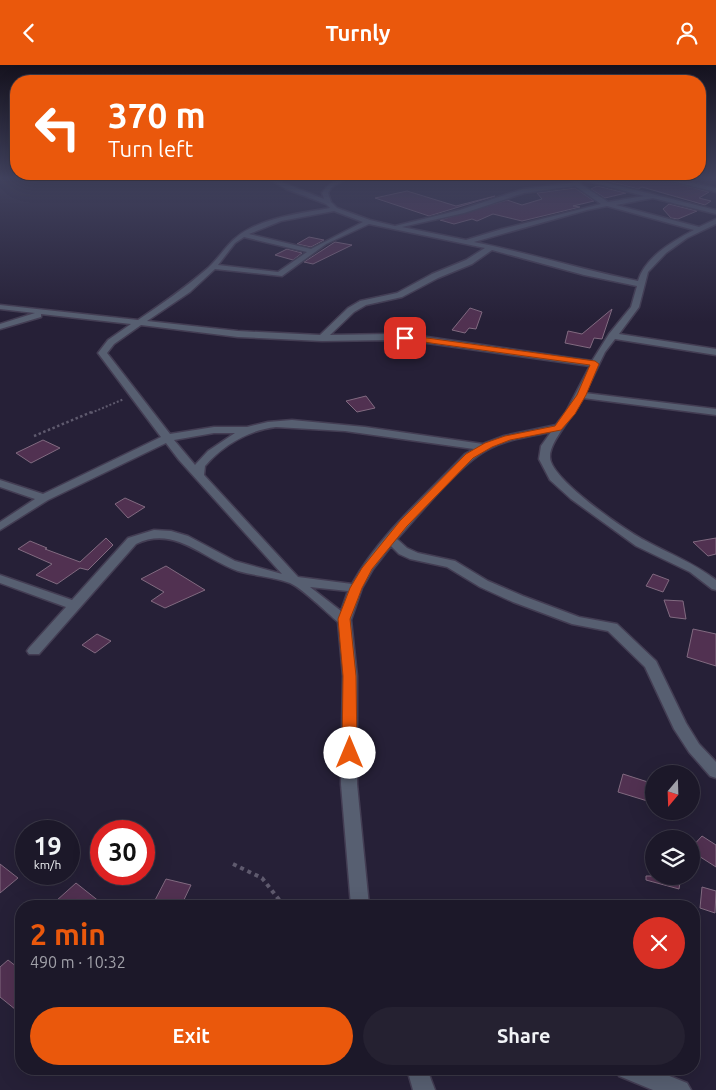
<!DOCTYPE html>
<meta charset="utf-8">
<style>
:root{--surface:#1c1829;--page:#252131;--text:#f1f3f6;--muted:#a0a0a8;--line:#3a3746;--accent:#ea580c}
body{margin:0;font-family:Ubuntu,sans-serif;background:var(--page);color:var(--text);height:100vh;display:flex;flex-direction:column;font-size:19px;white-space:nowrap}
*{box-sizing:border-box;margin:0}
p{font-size:16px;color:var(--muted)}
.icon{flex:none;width:28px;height:28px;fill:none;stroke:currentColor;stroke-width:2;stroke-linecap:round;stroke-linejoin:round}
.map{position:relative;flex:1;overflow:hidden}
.details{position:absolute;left:15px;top:835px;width:685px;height:175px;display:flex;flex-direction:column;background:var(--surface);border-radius:20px;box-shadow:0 5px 20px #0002,0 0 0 1px var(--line)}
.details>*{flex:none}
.top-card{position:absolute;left:10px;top:10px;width:696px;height:105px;border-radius:20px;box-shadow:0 5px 20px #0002,0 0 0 1px var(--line);background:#ea580c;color:#fff;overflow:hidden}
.needle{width:32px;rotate:199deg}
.buttons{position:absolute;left:645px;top:700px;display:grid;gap:10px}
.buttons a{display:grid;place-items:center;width:55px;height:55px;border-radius:50%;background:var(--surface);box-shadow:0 5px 20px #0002,0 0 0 1px var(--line);font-size:25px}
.speed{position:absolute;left:15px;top:755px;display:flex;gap:10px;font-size:25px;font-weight:700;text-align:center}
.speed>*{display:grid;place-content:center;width:65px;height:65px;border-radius:50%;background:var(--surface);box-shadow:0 5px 20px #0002,0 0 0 1px var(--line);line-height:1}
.speed small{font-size:12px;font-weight:400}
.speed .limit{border:8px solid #d22;background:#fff;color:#111}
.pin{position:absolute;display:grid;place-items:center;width:42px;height:42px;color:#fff;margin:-21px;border-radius:10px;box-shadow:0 2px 8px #0006}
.me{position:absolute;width:55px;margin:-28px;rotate:0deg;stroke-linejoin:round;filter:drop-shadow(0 0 4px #0008)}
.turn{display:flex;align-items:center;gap:18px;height:105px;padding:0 15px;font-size:22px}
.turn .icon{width:65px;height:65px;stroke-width:2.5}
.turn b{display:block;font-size:35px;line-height:42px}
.round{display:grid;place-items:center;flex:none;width:52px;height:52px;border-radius:26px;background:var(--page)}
.overview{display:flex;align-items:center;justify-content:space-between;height:85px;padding:0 15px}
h1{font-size:30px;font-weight:600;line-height:38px;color:var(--accent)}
.primary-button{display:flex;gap:10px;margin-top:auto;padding:10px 15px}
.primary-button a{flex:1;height:58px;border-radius:30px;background:var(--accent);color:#fff;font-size:20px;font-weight:600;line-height:58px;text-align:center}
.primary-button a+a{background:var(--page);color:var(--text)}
header{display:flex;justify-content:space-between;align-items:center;height:65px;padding:0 15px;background:var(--accent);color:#fff;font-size:22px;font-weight:600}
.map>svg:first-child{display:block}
</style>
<header><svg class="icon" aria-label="back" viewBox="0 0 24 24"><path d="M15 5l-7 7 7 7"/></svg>Turnly<svg class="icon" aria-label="person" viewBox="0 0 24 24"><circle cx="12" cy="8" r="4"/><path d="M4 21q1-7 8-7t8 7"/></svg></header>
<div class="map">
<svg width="716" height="1025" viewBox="0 0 716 1025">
<rect width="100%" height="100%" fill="#262037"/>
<g fill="#513151" stroke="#816a80">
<polygon points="620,114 661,114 709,127 699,133 711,136 705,140 642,122 638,124 604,115"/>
<polygon points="597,121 626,128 605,133 591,124"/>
<polygon points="575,123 594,136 573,141 580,142 522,156 493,149 477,156 472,154 454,159 440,155 507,135 522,140 542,134 537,128"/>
<polygon points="407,126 456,141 495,131 429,151 375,133"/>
<polygon points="669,139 697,146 678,154 671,153 663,144"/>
<polygon points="309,172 324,175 311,182 297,179"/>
<polygon points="335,177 352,180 313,199 304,197"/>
<polygon points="287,184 302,188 293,195 275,190"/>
<polygon points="470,243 482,247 476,264 469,263 465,268 452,265"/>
<polygon points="612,244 602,274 594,273 590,283 565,278 568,266 582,269"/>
<polygon points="366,331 375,343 357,347 346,336"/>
<polygon points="43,375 60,383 31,398 16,388"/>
<polygon points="125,433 145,442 128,453 115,439"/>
<polygon points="106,473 113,480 88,505 80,503 57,519 36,510 52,499 18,484 30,476 47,483 45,484 80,497"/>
<polygon points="716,473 716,489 708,491 693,477"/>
<polygon points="166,501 205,525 165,543 151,536 164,527 141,514"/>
<polygon points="653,509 669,515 663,527 646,521"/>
<polygon points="664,535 683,536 686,554 670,552"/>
<polygon points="693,564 716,569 716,601 687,592"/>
<polygon points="97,569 111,576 95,588 82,580"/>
<polygon points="623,709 654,719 654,738 618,727"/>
<polygon points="702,771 716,780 716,802 691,786 691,783"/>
<polygon points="0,799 18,813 0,828"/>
<polygon points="646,811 681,811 679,824 646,815"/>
<polygon points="166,814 191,820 181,841 152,841"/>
<polygon points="76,818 105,841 63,841 56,836"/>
<polygon points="702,822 716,826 715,848 700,843"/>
<polygon points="8,895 21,905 21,949 0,932 0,902"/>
</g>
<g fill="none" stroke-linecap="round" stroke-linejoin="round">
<defs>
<g id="minor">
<path d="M269 114C277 114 313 130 324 134L322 128C328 119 335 114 346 114L332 122 328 128 331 137 337 143 370 155 395 161 460 145 523 124 571 118 578 114H591L716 145V149L653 133 616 140 699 162 716 154V159L687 173 666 188 648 207 639 242 619 269 716 284V290L615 274 605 287 585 328 716 344V350L583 333C575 349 549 377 550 392 550 414 626 466 646 476 670 489 694 498 716 515V525L712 524 690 507 636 481 571 434 550 415 539 394 541 381 551 367C531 371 509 374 491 383 461 397 421 448 397 474L407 483 418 488 455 496 488 516 523 531 579 552 617 559 656 596 686 658 699 679 716 697V713L710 711 689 687 674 664 645 602 608 566 572 559 513 537 480 522 447 502 410 494 399 489 391 481 373 504 362 523 351 555 357 611V719L369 841H351L341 719 343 611 338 557C326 547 302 523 290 518 274 512 255 511 238 506 203 494 175 460 136 479L39 589H29L27 586 29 583 66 542 0 518V510L72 535 128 473 154 465 171 466 188 471 235 496 282 509 179 395 166 378 48 435 0 465V457L35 434 0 422V415L43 429 161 372 98 288 108 275 131 259 41 249V252L0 264V259L35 248 0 244V240L138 255C162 239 186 222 208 203 223 189 230 173 249 164 274 151 303 148 330 143L326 139 286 124ZM583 115 644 131 608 137 579 118ZM575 121 601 139 502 164 466 175 402 162 464 148 524 128ZM607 141 694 165C673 176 645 192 638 216 583 205 529 188 474 177L587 145ZM334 146 363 157 311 184 249 169 281 156ZM369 159 485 183 466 195 432 209 397 228 360 236 348 243 320 270 238 266 147 256 190 227 215 204 282 211 326 179ZM244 172 307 187 278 207 218 200 235 178ZM492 185 584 210 637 221 631 242 609 269 592 296 420 271 390 269 330 270 354 247 366 240 402 232 438 213 472 199ZM141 260 238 272 322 276 390 275 420 277 590 301 566 347 556 360 504 371 483 379 365 362 292 355 268 357 247 362H214L170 369 107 288 114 279ZM276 362 345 366 474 384 465 389C426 430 380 469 352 519L298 512 204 410 205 401C223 380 249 365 276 362ZM214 368H235L208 386 195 400 174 375ZM310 522 348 526 341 546Z"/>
<polygon points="663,114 673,114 716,123 716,127"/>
<polygon points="407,1004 427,1004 435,1025 413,1025"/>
<polygon points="616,1004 652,1004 687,1018 691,1025 653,1025 619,1011"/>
</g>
</defs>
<use href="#minor" stroke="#433d53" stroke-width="3"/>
<polyline stroke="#5f5a6e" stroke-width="2" stroke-dasharray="2 2" stroke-linecap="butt" points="91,348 124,334"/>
<polyline stroke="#5f5a6e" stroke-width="2.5" stroke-dasharray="2.5 2.5" stroke-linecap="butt" points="34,371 94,346"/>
<polyline stroke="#5f5a6e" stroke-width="4" stroke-dasharray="4 4" stroke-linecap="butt" points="233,799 262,813 284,841"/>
<use href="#minor" fill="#575f71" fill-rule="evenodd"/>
</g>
<linearGradient id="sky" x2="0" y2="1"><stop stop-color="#15121e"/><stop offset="0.44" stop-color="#41425e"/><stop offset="1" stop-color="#41425e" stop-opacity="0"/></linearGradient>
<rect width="716" height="257" fill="url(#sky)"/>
<polygon fill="#ea580c" stroke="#983908" points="405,270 595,296 599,299 586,330 575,349 561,365 510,375 492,382 473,393 407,461 372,504 362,523 350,554 356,611 357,688 354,691 345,691 342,688 343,611 338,554 350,523 362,503 400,456 466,389 485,378 505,371 555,361 577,330 590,300 402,274 402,271"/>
</svg>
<div class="buttons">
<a><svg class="needle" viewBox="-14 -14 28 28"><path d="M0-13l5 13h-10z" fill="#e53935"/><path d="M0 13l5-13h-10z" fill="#a0a0a8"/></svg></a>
<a><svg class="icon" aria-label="layers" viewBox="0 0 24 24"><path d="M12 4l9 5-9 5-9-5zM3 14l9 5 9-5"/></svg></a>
</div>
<div class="speed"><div>19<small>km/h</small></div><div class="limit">30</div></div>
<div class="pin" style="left:405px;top:273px;background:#d93025"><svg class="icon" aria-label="arrive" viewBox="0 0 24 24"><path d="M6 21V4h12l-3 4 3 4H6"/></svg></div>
<svg class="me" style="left:350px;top:688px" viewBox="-20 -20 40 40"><circle r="19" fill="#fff"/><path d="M0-13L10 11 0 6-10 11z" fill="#ea580c"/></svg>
<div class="top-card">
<div class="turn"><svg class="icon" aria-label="left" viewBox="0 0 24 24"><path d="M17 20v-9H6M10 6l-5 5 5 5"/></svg><div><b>370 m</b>Turn left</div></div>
</div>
<section class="details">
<div class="overview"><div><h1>2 min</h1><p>490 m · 10:32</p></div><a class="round" style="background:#d93025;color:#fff"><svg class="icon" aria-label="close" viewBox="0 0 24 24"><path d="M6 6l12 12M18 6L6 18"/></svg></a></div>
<div class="primary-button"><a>Exit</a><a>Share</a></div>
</section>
</div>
